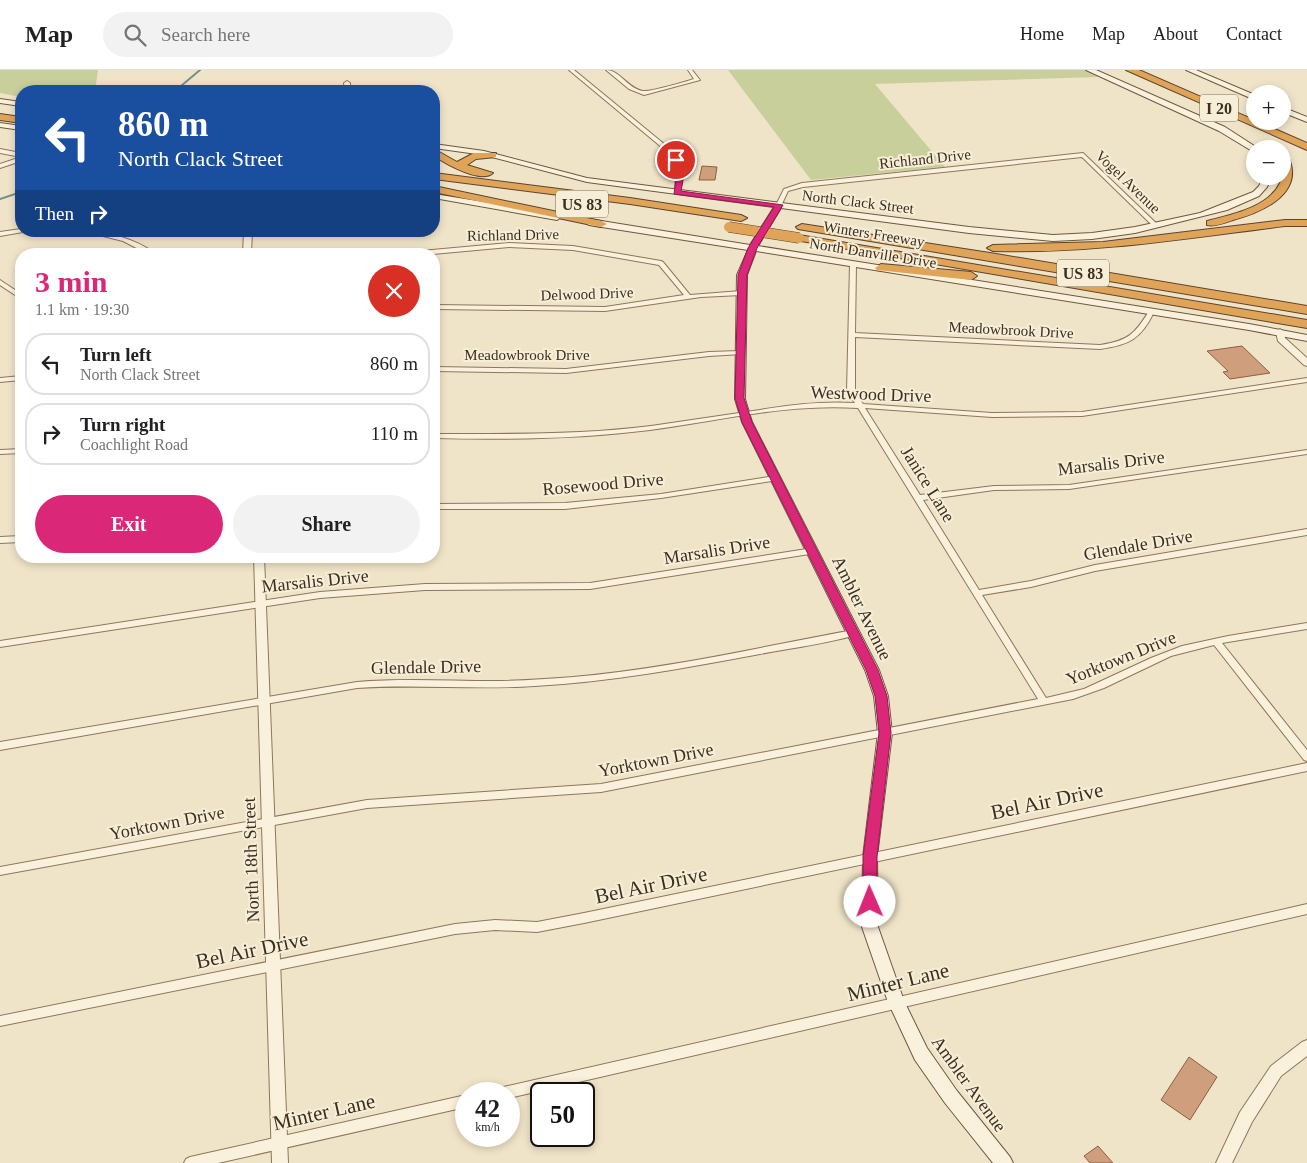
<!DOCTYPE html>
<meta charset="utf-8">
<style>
:root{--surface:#fff;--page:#f2f2f2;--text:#202124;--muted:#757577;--line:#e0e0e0;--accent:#db2777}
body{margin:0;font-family:"Times New Roman",serif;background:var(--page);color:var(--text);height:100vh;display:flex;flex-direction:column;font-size:19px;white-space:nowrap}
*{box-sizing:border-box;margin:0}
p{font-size:16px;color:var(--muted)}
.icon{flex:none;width:28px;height:28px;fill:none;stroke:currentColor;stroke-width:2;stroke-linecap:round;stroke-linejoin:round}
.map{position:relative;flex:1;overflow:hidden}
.sheet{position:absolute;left:15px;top:178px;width:425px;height:315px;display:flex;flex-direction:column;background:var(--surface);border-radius:20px;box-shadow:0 2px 8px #0003}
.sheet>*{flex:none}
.guide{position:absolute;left:15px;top:15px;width:425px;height:152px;border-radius:20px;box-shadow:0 2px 8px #0003;background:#1a4fa0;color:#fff;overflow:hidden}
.buttons{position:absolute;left:1246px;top:15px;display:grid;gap:10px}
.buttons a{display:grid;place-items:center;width:45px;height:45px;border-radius:50%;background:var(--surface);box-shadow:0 2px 8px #0003;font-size:25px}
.speed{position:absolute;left:455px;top:1012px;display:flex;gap:10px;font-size:25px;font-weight:700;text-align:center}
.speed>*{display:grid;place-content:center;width:65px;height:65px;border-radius:50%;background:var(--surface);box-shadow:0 2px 8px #0003;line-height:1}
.speed small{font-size:12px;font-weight:400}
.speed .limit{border:2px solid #111;border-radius:8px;background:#fff;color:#111}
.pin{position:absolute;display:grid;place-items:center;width:42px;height:42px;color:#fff;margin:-21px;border:2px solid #fff;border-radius:50%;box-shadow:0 1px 5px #0007}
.me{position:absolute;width:55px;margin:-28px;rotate:359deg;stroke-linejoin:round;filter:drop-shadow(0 0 4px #0008)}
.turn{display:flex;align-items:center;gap:18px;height:105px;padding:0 20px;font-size:22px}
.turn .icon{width:65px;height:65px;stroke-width:2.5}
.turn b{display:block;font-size:35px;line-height:42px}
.then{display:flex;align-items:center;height:48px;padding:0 20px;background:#0003;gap:10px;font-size:19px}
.round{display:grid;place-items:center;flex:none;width:52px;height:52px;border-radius:26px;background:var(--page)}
.overview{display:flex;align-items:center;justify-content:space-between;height:85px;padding:0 20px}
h1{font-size:30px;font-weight:800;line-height:38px;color:var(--accent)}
.cta{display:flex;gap:10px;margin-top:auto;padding:10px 20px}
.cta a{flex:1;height:58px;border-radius:30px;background:var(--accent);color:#fff;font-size:20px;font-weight:800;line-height:58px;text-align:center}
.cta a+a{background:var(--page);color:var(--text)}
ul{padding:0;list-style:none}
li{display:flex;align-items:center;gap:15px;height:62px;margin:0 10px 8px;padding:0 10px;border:2px solid var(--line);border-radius:20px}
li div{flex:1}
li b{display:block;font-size:19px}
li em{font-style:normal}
header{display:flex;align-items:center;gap:30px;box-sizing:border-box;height:70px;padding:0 25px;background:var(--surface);border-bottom:1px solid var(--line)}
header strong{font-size:24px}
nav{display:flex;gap:28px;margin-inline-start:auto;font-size:18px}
.search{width:350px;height:45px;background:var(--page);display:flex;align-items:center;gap:12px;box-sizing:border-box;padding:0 18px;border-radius:28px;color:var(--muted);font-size:19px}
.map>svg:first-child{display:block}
</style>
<header>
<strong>Map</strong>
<div class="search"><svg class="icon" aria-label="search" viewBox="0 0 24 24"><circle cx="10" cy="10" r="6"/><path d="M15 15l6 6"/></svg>Search here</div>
<nav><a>Home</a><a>Map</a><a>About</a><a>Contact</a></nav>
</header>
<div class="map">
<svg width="1307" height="1093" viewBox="0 0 1307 1093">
<rect width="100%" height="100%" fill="#f0e4c8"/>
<g fill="#c9cf9b">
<polygon points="0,0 98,0 95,21 21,21 21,27 0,23"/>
<polygon points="728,0 1084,0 1099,7 875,14 945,97 811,110"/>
</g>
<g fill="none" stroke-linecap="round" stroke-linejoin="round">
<g stroke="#6f938a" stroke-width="2">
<polyline points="175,21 200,0"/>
<polyline points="0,129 21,122"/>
</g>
</g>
<g fill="#cf9f7d" stroke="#8d5f41">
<polygon points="702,96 717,97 715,110 699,110"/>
<polygon points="1242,276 1270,303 1230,309 1223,302 1228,301 1207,281"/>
<polygon points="1189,987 1217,1007 1190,1050 1161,1030"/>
<polygon points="1098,1076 1113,1093 1090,1093 1084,1086"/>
</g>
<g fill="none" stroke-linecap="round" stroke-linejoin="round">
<defs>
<g id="minor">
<path d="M569 0H574L669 78C680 92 686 106 679 123L674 122C678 105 675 94 665 80Z"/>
<path d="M606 0C620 0 628 19 643 21 650 22 685 12 694 9L688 0H692L700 10 644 25 629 19Z"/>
<polygon points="347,11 350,13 350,21 345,21 344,13"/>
<polygon points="0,79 21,83 21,87 0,83"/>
<polygon points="1083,83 1158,155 1158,157 1154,157 1082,87 803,117 788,121 781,136 776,135 784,119 802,113"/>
<polygon points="21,87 21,91 0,98 0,94"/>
<polygon points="21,159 21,161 24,161 23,162 0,166 0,162"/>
<path d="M83 161C108 161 136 169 156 184H148L123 171Z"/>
<polygon points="509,173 573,176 661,191 663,192 690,225 741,221 744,223 741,225 701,227 605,241 434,239 434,235 605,237 684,225 659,195 573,180 509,177 433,184 407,184 410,182"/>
<path d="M853 192 856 194 855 263 1100 275C1128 271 1135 264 1149 241H1153L1154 242C1141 269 1129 275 1100 279L855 267V321L863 334 992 343 1082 342 1307 308V312L1082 346 992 347 865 338 920 425 994 416 1069 415 1307 380V384L1069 419 994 420 923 430 979 520 1031 511 1095 495 1307 459V465L1095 501 1031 517 982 525 1046 628 1084 619 1151 588 1182 576 1228 566 1307 553V559L1222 573 1307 680V691L1304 690 1214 575 1171 586 1104 618 1073 629 601 722 367 738 0 805V797L367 730 601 714 1038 629 858 338C788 333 719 351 650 360 578 369 506 370 434 368V364C507 364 579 365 651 356 685 351 719 346 753 341 787 335 820 331 855 333L847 321 850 194Z"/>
<polygon points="0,210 21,224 21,229 0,215"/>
<polygon points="740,281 742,282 742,284 709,286 566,303 434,301 434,297 566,299 709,282"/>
<polygon points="21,306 21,310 0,312 0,308"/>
<polygon points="21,379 21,383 0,384 0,380"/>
<polygon points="775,406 779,408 778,410 661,428 565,439 434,439 434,434 565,433 661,424"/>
<polygon points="21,466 21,472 0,473 0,467"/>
<polygon points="813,478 817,481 816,483 590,519 425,520 320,528 0,577 0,571 320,522 425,514 590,513"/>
<path d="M853 560 856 561 857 563 856 565C825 574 791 578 760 584 685 598 611 612 535 616 476 620 416 614 357 618L0 680V672L357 612C403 608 448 611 493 611 520 611 546 609 573 607 667 599 760 577 853 560Z"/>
<polygon points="1307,693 1307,701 584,853 537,862 495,860 455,864 0,956 0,946 455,854 495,850 537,852 584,843"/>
<polygon points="1307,834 1307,844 509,1028 509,1024 493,1024 495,1020 499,1018"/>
<polygon points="466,1025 466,1037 218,1093 184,1093 186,1089 190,1087"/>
</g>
<g id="tertiary">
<polygon points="244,161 252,161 251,184 243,184"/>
<polygon points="1280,259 1284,262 1285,268 1307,288 1307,296 1304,295 1278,271 1276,262"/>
<polygon points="254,486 264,486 288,1093 272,1093"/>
<polygon points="1307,970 1307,986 1281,1006 1252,1052 1232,1093 1216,1093 1240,1042 1271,996 1302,972"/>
</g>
<g id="secondary">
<polygon points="1086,0 1096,0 1225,57 1259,79 1252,81 1219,61"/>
<polygon points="1186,0 1196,0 1255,25 1255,30"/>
<polygon points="0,29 21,32 21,36 0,33"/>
<polygon points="1282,37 1307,47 1307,52 1282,42"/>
<polygon points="0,53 21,56 21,60 0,57"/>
<polygon points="434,74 484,81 587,108 969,157 1053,165 1092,163 1135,157 1200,143 1253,122 1259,116 1264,106 1272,106 1267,117 1259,126 1227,140 1135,163 1092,169 1053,171 969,163 781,138 758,176 1249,254 1307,265 1307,271 1249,260 756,181 747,205 745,329 752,352 879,600 888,626 892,663 877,787 878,857 904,931 927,978 957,1021 1010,1087 1013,1093 993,1093 945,1033 915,990 888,932 862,857 863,787 878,663 874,626 865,600 742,352 735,329 737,205 748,180 589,155 585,152 589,149 750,175 774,137 587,112 484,85 434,78"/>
<polygon points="434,124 557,144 561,147 557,150 434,128"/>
</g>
<g id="motorway">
<polygon points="1126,0 1139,0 1307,73 1307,80"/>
<polygon points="0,44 21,47 21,53 0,50"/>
<path d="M434 79 457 92 474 83H496V87L476 89 467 95 493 103C481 114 446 94 434 86Z"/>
<path d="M1282 79C1288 81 1288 86 1290 91 1302 126 1259 143 1233 150 1225 153 1215 157 1207 155V151C1230 145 1268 138 1280 113 1284 104 1282 91 1282 79Z"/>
<polygon points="434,103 630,128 741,145 747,148 741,151 630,134 434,109"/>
<polygon points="434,116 601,151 607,154 601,157 434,122"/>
<path d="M1285 150H1307V156H1285C1188 168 1091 184 993 181L987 178 993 175 1103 172Z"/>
<polygon points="802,154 990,183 1307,236 1307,244 798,159 796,157"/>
<polygon points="799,165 1307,250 1307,258 795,170 795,166"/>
<polygon points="881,194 971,202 977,206 971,210 877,200 875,198"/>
</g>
</defs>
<use href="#minor" stroke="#8d765c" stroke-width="2"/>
<use href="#tertiary" stroke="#8d765c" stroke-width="2"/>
<use href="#secondary" stroke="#6f573f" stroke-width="2"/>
<use href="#motorway" stroke="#5b4430" stroke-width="2"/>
<use href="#minor" fill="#faf1dc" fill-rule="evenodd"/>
<use href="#tertiary" fill="#faf1dc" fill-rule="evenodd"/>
<use href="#secondary" fill="#faf1dc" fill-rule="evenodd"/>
<use href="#motorway" fill="#e0a458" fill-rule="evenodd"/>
<defs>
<polyline id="motorway-bridge" points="729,157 799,168"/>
</defs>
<use href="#motorway-bridge" stroke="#5b4430" stroke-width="11" stroke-linecap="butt"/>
<use href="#motorway-bridge" stroke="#e0a458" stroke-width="10"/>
</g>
<path fill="#db2777" stroke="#8e194d" d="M676 88C688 95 683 109 681 121L783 135 757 178 747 205 744 328 752 352 878 600 887 626 891 663 877 787V832L875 836H865L863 832V787L879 663 875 626 866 600 742 352 735 328 738 205 748 178 774 137 674 124 677 103 673 90Z"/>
<g text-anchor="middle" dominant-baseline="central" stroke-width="4" stroke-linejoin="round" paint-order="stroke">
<g font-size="15" fill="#3d2e20" stroke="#f7eed8">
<text transform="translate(925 89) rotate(-6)">Richland Drive</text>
<text transform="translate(1128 112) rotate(44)">Vogel Avenue</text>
<text transform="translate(858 132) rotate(7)">North Clack Street</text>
<text transform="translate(874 164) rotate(9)">Winters Freeway</text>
<text transform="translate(513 165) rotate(-1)">Richland Drive</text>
<text transform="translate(873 183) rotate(9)">North Danville Drive</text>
<text transform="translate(587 224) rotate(-2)">Delwood Drive</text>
<text transform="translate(1011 260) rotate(3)">Meadowbrook Drive</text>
<text x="527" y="285">Meadowbrook Drive</text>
</g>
<g fill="#f7eed8" stroke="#756857" stroke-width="1">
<rect x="1200" y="24.5" width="38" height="27" rx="4"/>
<rect x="556" y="120.5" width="52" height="27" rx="4"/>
<rect x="1057" y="189.5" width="52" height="27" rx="4"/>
</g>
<g font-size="16" font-weight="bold" fill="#3d2e20">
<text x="1219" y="38">I 20</text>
<text x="582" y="134">US 83</text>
<text x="1083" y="203">US 83</text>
</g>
<g font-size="18" fill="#3d2e20" stroke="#f7eed8">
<text transform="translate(871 324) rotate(2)">Westwood Drive</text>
<text transform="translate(1111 393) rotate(-7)">Marsalis Drive</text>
<text transform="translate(603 414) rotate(-5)">Rosewood Drive</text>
<text transform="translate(928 414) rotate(58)">Janice Lane</text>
<text transform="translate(1138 475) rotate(-10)">Glendale Drive</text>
<text transform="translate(717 480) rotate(-9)">Marsalis Drive</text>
<text transform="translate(315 511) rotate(-6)">Marsalis Drive</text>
<text transform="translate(862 538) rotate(64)">Ambler Avenue</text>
<text transform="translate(1121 588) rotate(-22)">Yorktown Drive</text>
<text transform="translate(426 597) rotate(-1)">Glendale Drive</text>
<text transform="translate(656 690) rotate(-11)">Yorktown Drive</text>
<text transform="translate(167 753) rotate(-11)">Yorktown Drive</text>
<text transform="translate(251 790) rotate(-92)">North 18th Street</text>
<text transform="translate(969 1014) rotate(54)">Ambler Avenue</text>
</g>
<g font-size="21" fill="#3d2e20" stroke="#f7eed8">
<text transform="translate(1047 731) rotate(-12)">Bel Air Drive</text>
<text transform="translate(651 815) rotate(-12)">Bel Air Drive</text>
<text transform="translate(252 880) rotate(-12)">Bel Air Drive</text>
<text transform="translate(898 912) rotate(-14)">Minter Lane</text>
<text transform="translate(324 1042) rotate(-13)">Minter Lane</text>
</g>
</g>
</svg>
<div class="buttons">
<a>+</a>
<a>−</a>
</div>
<div class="speed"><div>42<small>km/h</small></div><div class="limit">50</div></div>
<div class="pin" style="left:676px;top:90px;background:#d93025"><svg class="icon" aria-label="arrive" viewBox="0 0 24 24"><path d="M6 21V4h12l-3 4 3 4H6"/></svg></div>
<svg class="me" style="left:870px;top:832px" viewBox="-20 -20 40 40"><circle r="19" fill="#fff"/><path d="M0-13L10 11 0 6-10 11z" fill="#db2777"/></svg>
<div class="guide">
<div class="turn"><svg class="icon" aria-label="left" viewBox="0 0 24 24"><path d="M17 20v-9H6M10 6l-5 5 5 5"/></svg><div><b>860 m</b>North Clack Street</div></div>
<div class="then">Then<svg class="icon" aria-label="right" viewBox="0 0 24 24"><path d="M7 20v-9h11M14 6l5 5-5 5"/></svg></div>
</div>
<section class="sheet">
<div class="overview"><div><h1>3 min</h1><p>1.1 km · 19:30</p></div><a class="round" style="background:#d93025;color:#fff"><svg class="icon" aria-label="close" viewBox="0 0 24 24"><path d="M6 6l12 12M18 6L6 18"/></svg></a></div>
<ul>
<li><svg class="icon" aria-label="left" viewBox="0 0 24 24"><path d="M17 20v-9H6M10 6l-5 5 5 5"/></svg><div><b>Turn left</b><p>North Clack Street</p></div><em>860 m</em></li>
<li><svg class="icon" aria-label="right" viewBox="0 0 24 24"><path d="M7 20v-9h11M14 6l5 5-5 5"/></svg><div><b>Turn right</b><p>Coachlight Road</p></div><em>110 m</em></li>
</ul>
<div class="cta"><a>Exit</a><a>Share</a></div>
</section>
</div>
